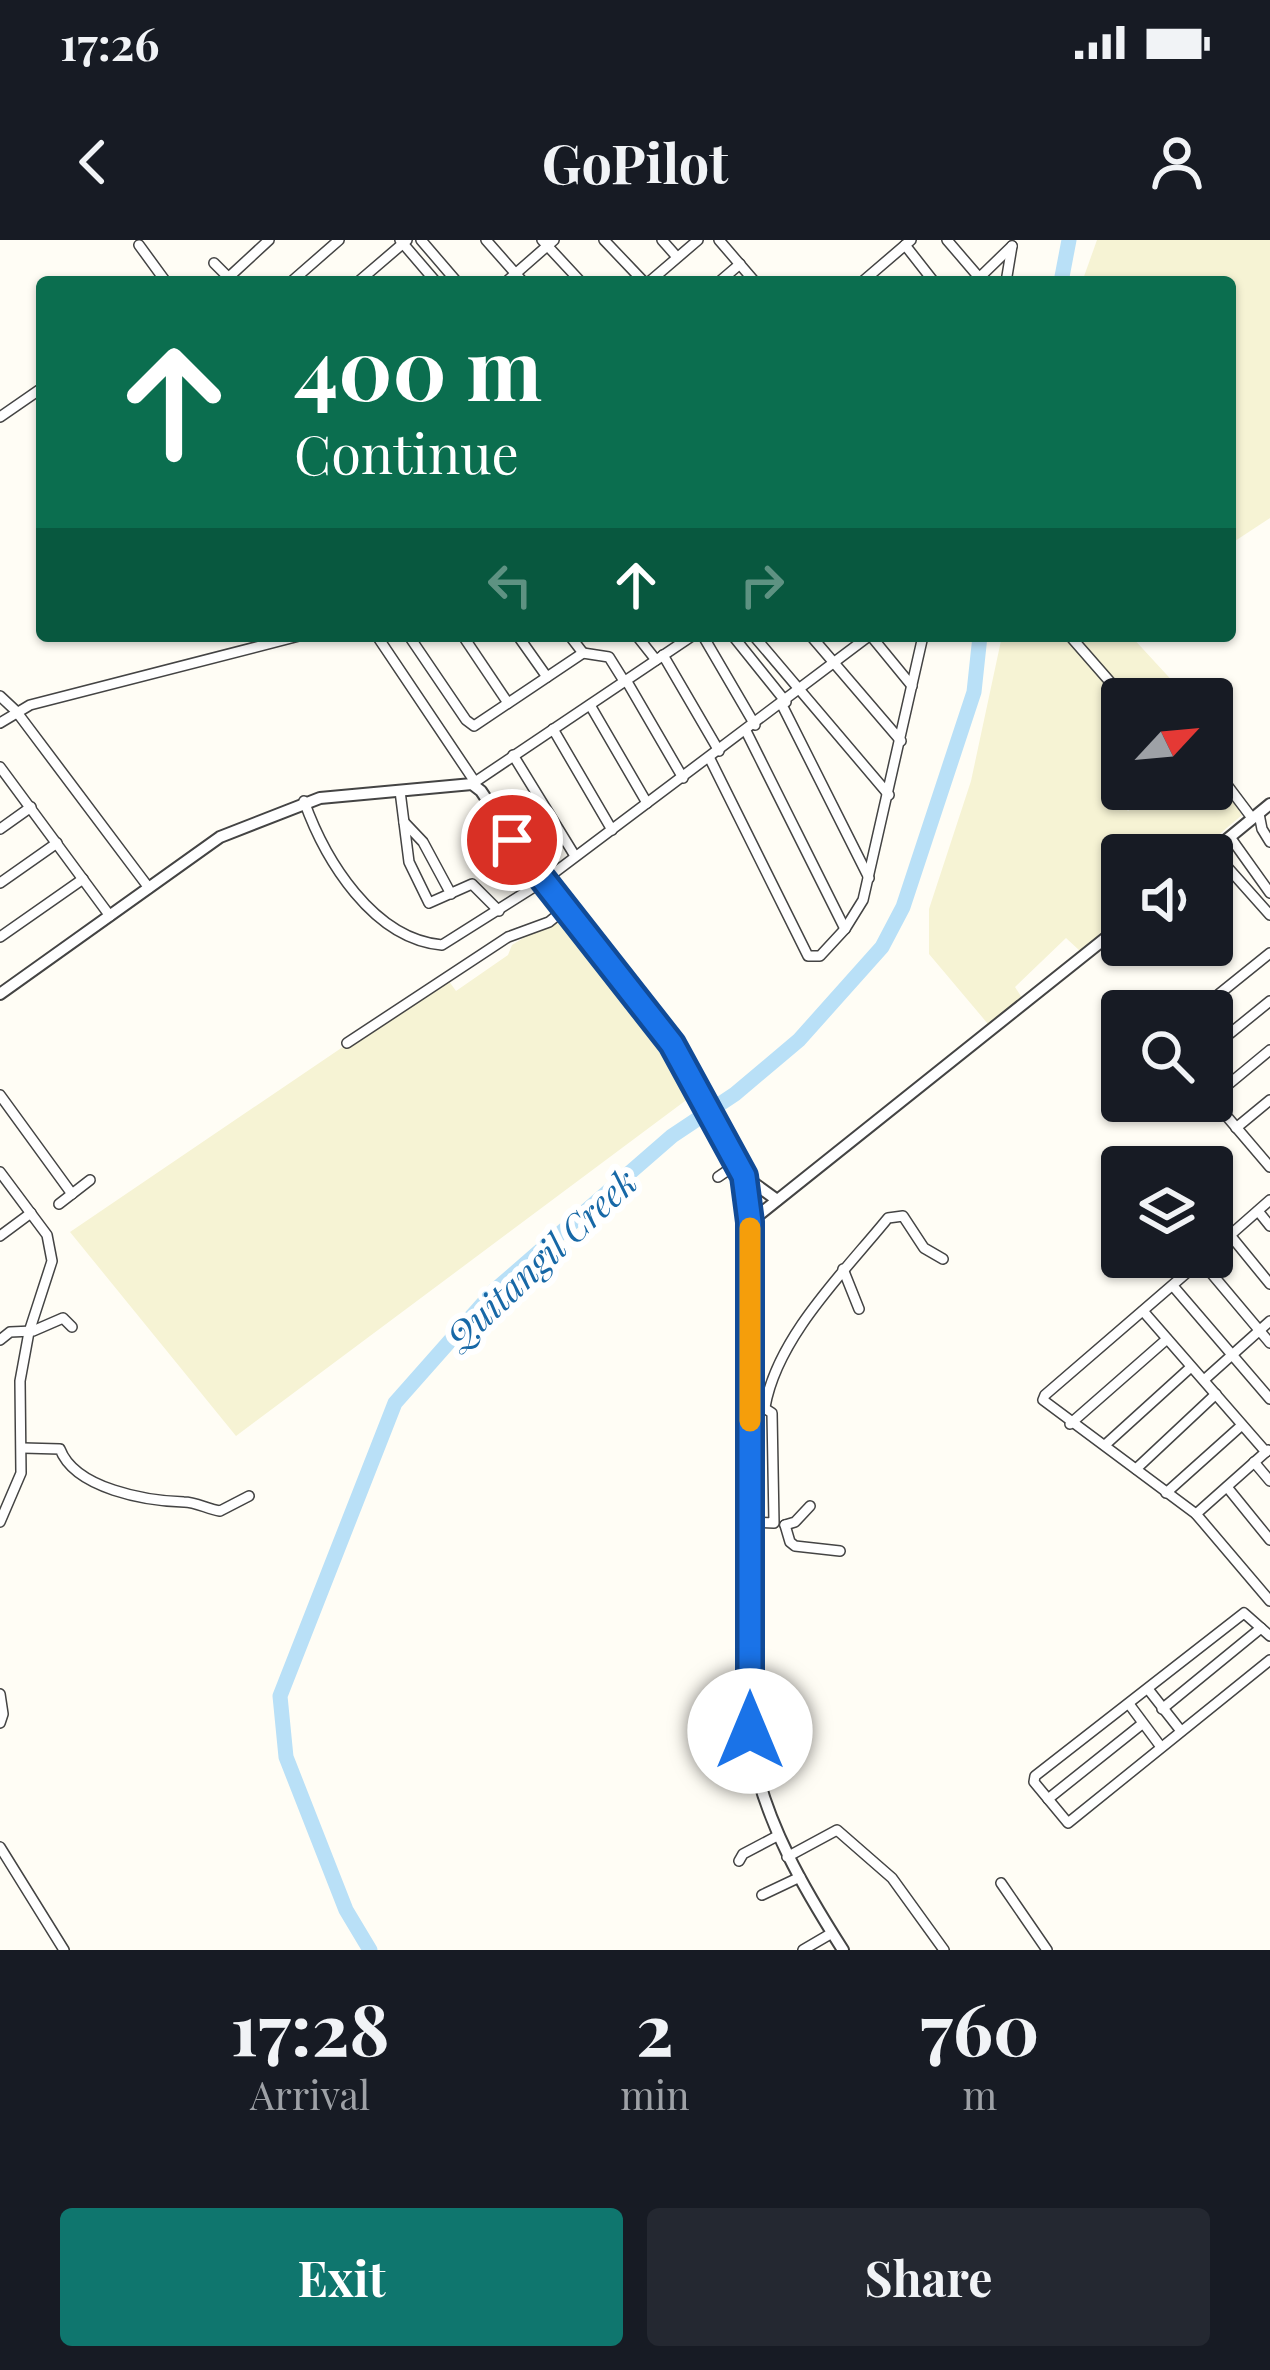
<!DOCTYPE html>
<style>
:root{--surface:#171b24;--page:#242831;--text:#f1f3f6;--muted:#9ea1a6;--accent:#0f766e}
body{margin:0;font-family:"Playfair Display",serif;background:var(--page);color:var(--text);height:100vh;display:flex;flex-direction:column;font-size:45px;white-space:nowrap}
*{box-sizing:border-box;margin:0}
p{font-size:39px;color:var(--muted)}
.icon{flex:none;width:66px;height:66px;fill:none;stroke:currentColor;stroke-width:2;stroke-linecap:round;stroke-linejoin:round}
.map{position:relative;height:1710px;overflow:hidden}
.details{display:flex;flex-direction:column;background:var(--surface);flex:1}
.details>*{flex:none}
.top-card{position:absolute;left:36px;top:36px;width:1200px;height:366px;border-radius:12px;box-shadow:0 3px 9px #0004;background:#0b6e4f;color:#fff;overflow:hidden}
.needle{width:78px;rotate:64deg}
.buttons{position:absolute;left:1101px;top:438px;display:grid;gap:24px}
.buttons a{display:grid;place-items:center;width:132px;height:132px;border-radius:12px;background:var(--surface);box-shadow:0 3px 9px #0004;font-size:60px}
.pin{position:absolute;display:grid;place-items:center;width:102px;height:102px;color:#fff;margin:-51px;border:6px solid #fff;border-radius:50%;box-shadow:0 3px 12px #0007}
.me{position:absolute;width:132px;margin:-66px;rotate:0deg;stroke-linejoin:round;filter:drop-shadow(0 0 9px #0008)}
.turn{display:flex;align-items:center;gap:42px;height:252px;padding:0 60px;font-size:54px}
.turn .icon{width:156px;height:156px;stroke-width:2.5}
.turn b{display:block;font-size:84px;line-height:102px}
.lanes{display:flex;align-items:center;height:114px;padding:0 60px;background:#0003;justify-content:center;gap:60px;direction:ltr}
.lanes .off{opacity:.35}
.eta{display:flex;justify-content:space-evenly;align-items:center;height:204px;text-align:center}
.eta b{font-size:72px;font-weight:700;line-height:84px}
.cta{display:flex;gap:24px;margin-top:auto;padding:24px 60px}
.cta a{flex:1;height:138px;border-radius:12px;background:var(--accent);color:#fff;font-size:48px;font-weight:700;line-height:138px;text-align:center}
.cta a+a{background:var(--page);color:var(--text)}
.status{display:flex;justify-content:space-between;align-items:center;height:84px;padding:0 60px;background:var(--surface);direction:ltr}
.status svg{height:33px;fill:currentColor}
header{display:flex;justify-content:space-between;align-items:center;height:156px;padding:0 60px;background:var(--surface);font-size:54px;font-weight:700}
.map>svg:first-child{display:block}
</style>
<div class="status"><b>17:26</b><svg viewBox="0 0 49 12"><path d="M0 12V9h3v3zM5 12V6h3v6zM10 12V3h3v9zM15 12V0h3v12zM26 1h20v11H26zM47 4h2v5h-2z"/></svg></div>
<header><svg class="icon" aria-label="back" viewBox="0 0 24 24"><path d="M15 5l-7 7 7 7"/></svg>GoPilot<svg class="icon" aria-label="person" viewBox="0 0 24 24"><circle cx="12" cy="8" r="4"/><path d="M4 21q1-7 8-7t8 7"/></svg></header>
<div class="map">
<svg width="1270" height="1710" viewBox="0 0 1270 1710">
<rect width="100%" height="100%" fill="#fffdf5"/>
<g fill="#f6f3d4">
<polygon points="1097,0 1270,0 1270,278 1235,301 1230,297 1230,42 1082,42"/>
<polygon points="1002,396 1131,396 1189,459 1122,459 1123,549 1116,558 1128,571 1157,549 1212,549 1212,533 1242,575 1195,615 1122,615 1122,676 1080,711 1066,698 1015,747 1022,758 988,784 929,714 929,669 971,541"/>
<polygon points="562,674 613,734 693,855 236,1196 70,992 446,737 456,751 508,715 512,705"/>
</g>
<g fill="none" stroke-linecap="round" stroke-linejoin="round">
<g stroke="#b9e0f7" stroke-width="15">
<polyline points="1061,42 1069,0"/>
<polyline points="370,1710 346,1670 286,1517 280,1456 395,1163 495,1050 672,896 735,854 799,800 882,707 903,667 974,452 980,396"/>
</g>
<defs>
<g id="minor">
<polyline points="400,0 436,42"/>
<polyline points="421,0 457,42"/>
<polyline points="486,0 523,42"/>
<polyline points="542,0 581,42"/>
<polyline points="604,0 644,42"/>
<polyline points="662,0 677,17"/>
<polyline points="719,0 755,42"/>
<polyline points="947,0 983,42"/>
<polyline points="139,5 166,42"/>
<polyline points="905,5 934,42"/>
<polyline points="214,23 231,40"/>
<polyline points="229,37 269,0"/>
<polyline points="979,38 1012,6"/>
<polyline points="291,42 339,0"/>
<polyline points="358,42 407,0"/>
<polyline points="506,42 554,0"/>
<polyline points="649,42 698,0"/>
<polyline points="719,42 740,24"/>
<polyline points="862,42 911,0"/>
<polyline points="1006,42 1012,6"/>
<polyline points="0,177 42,148"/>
<polyline points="377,396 475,542"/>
<polyline points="409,396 466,480 474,486 583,413 570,396"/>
<polyline points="463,396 508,463"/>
<polyline points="518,396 547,437"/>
<polyline points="637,396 656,420"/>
<polyline points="703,396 755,485"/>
<polyline points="733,396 786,462"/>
<polyline points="754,396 889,555"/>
<polyline points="811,396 901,501"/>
<polyline points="871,396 912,446"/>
<polyline points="1070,396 1125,459"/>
<polyline points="583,413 609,417 624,441"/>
<polyline points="663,415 719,511"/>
<polyline points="626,440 683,538"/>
<polyline points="0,456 16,471 149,648"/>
<polyline points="590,465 647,563"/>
<polyline points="782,465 869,638"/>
<polyline points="0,483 30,465 299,396"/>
<polyline points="553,489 612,590"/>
<polyline points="746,491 845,689"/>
<polyline points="513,515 575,616"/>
<polyline points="710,519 808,716 820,716 845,689 863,660 923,396"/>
<polyline points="1212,525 1252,578"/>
<polyline points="0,527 110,676"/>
<polyline points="472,544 692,396"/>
<polyline points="400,551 409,622 429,663 472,644 499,671"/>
<path d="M304 561C325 620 373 699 442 705L542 642 869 396"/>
<polyline points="1259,574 1262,589 1270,602"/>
<polyline points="404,582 423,602 451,654"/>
<polyline points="0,589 31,567"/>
<polyline points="1230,597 1270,653"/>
<polyline points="1213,611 1270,675"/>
<polyline points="0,643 57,603"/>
<polyline points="0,697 83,639"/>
<polyline points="1198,771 1270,713"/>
<polyline points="347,803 508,697 549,682 565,669"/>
<polyline points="1212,808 1270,761"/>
<polyline points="0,855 72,954"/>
<polyline points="1212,858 1270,810"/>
<polyline points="1212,859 1270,927"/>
<polyline points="1236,888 1270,860"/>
<polyline points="0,932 47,995 52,1021 29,1092 20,1141 21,1233 0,1282"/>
<polyline points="718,937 737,924"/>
<polyline points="59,964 90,940"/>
<polyline points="1258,971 1270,986"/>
<polyline points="1230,995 1270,1044"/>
<polyline points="0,996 31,973"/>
<polyline points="1212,1011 1270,960"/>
<polyline points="1205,1017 1045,1155 1043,1160 1196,1274 1270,1361"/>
<polyline points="1201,1021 1270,1103"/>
<polyline points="843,1029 859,1069"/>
<polyline points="1173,1046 1270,1159"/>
<polyline points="1143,1071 1266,1212"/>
<polyline points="0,1100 10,1092 33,1091 63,1078 72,1087"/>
<polyline points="1204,1140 1270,1081"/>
<path d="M765 1167C777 1097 845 1031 888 978L903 976 924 1008 943 1019"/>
<polyline points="1070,1184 1167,1099"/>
<polyline points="1105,1205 1191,1127"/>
<path d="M23 1208 60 1209C75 1249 147 1261 184 1262 195 1262 208 1269 220 1271L249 1256"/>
<polyline points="1254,1222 1270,1241"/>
<polyline points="1136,1229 1216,1154"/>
<polyline points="1227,1247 1270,1300"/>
<polyline points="1166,1253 1242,1185"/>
<polyline points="1196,1274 1268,1210"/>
<polyline points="750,1282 774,1283 772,1173 761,1166"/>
<polyline points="785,1285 790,1302 795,1306 840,1311"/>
<polyline points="785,1285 795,1282 810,1266"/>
<polyline points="1270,1396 1244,1373 1035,1536 1034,1542 1068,1583 1270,1420"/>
<polyline points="1148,1449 1181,1491"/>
<polyline points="0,1454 3,1474 0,1483"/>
<polyline points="1129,1464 1161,1507"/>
<polyline points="1162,1469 1261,1388"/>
<polyline points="1048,1559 1142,1484"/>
<polyline points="0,1607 64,1710"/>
<polyline points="787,1617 837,1590 892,1638 944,1710"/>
<polyline points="739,1621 743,1614 779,1595"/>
<polyline points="1001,1643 1047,1710"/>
<polyline points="762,1655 800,1637"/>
<polyline points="803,1710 832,1693"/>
</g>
<g id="tertiary">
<polyline points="1208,615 1270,564"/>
<polyline points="0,754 220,597 320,558 472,544 481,551 542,642 672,804 744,936 750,982"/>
<polyline points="744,936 777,960"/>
<path d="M843 1710C804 1649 766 1584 752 1512L750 982 1122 685"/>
</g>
</defs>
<use href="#minor" stroke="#444" stroke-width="12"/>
<use href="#tertiary" stroke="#444" stroke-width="14"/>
<use href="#minor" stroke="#fff" stroke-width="9"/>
<use href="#tertiary" stroke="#fff" stroke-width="10"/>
</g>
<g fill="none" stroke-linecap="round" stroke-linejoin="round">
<defs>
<polyline id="route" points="512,600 672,804 744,936 750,982 750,1491"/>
</defs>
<use href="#route" stroke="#114b97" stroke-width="30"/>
<use href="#route" stroke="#1a73e8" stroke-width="21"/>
<polyline stroke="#f59e0b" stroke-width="21" points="750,1181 750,988"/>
</g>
<g text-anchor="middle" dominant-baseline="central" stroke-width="12" stroke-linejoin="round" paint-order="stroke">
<g font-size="36" font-style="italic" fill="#1768a6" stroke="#fff">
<text transform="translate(540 1018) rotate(-43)">Quitangil Creek</text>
</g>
</g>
</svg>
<div class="buttons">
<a><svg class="needle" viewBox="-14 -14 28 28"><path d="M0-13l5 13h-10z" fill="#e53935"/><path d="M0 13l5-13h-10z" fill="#9ea1a6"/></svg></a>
<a><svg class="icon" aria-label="sound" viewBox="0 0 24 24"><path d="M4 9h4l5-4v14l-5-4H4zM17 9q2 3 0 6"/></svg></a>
<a><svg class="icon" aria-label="search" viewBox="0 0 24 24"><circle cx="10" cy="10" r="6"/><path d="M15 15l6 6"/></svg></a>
<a><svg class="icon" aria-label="layers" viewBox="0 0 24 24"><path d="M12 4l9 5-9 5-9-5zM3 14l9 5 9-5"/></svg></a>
</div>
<div class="pin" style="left:512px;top:600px;background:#d93025"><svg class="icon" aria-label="arrive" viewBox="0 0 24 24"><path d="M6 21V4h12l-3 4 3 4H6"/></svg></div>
<svg class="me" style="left:750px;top:1491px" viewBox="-20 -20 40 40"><circle r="19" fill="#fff"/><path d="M0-13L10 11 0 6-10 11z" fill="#1a73e8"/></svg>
<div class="top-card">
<div class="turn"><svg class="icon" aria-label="ahead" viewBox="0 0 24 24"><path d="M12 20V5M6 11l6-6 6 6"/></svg><div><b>400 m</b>Continue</div></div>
<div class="lanes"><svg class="icon off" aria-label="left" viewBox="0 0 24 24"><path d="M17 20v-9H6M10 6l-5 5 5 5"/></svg><svg class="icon" aria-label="ahead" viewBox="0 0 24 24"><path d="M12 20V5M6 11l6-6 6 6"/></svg><svg class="icon off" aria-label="right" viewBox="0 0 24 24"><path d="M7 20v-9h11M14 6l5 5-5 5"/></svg></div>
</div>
</div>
<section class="details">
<div class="eta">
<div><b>17:28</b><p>Arrival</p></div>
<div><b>2</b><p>min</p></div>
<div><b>760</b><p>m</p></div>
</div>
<div class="cta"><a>Exit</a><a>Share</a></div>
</section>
